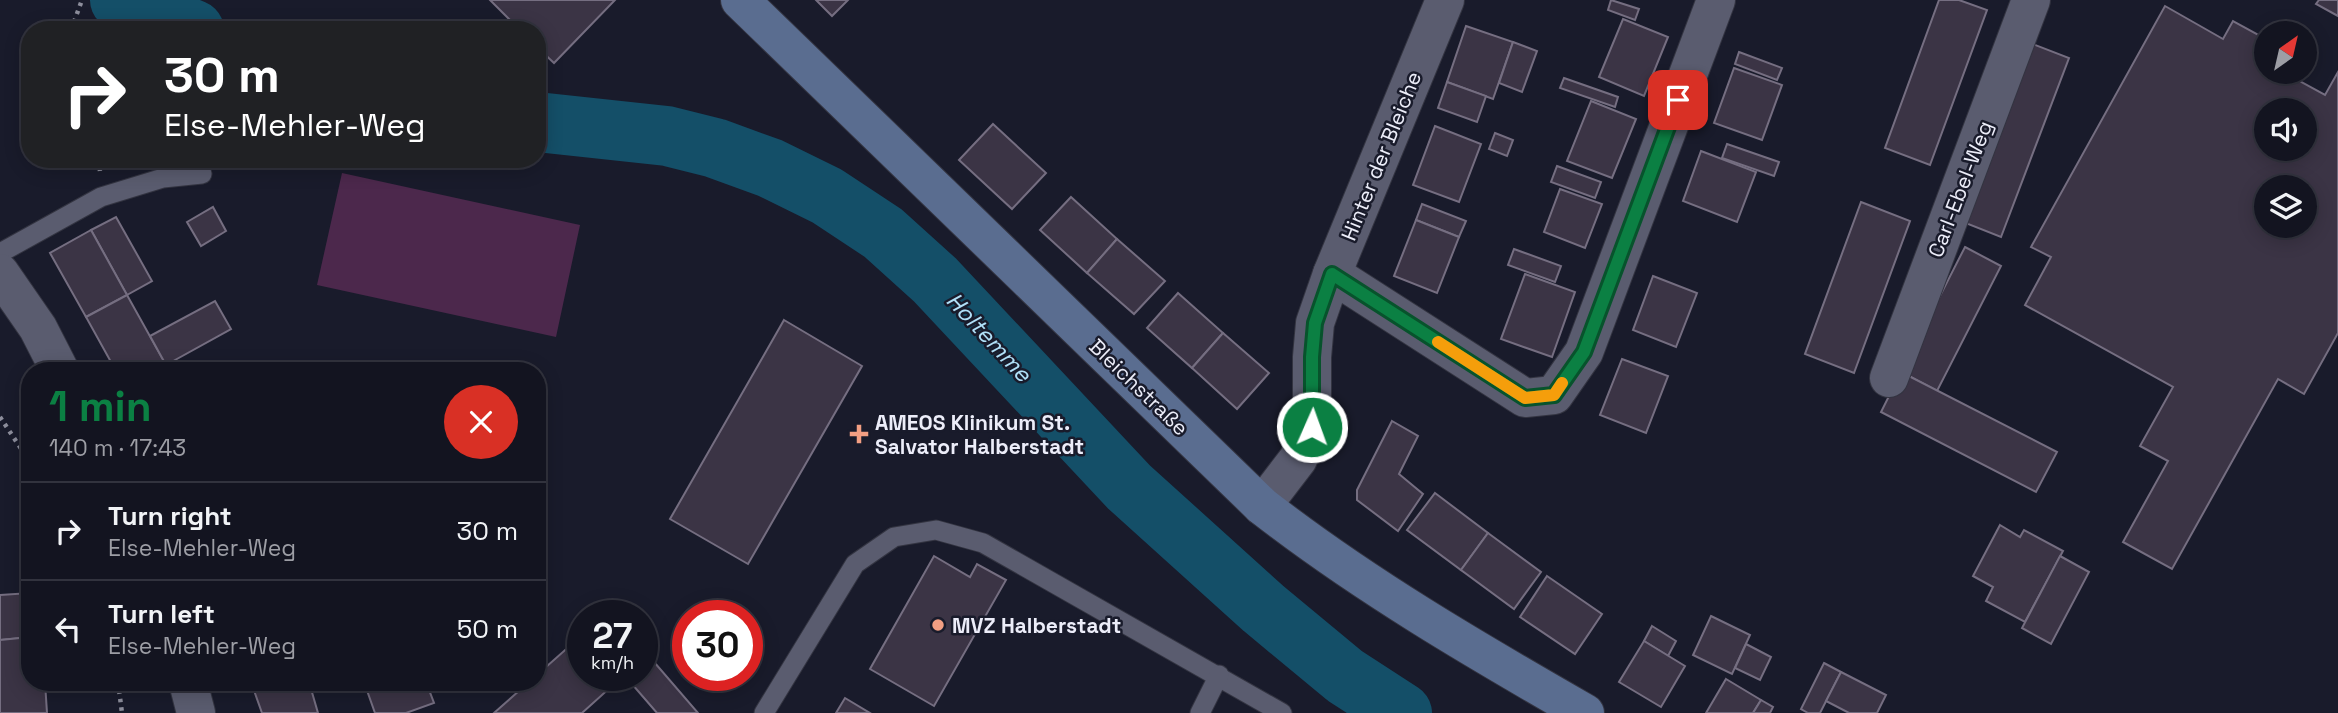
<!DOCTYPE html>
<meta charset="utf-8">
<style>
:root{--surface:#131420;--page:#1c1d29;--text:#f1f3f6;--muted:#9d9ea5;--line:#32333e;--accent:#0b8043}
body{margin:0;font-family:"Space Grotesk",sans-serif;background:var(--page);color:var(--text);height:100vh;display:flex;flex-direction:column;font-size:26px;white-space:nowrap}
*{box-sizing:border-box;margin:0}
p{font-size:23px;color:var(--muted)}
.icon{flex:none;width:38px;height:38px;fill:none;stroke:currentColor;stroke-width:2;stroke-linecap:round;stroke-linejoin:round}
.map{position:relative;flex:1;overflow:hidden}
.sheet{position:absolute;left:21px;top:362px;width:525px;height:329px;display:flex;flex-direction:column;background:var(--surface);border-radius:28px;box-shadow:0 4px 18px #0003,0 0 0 2px var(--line)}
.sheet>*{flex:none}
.hud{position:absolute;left:21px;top:21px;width:525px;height:147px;border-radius:28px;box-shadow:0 4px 18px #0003,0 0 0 2px var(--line);background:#202124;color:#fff;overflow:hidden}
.needle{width:46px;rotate:34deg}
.tools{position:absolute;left:2254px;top:21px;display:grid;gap:14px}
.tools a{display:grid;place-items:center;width:63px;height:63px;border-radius:50%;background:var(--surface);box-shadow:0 4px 18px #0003,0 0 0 2px var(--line);font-size:35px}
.speed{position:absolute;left:567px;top:600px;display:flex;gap:14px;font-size:35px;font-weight:700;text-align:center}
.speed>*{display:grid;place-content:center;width:91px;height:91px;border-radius:50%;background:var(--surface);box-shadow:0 4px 18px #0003,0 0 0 2px var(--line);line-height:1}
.speed small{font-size:18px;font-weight:400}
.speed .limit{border:10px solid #d22;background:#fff;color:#111}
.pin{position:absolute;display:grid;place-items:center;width:60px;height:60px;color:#fff;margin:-30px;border-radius:14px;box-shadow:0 4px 10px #0006}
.me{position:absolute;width:77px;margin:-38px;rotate:2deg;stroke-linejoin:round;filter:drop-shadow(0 0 5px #0008)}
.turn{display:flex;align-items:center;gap:24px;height:147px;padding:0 28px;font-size:32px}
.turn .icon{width:91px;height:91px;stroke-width:2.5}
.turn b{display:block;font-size:49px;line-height:60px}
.round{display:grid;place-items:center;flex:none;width:74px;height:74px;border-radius:37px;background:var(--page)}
.head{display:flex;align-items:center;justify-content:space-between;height:119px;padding:0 28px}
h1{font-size:42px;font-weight:700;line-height:52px;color:var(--accent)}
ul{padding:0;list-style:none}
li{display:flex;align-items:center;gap:21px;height:98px;padding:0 28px;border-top:2px solid var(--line)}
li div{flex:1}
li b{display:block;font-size:26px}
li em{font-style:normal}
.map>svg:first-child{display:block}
</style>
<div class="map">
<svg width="2338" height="713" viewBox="0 0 2338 713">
<rect width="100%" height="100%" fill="#191b2b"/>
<polygon fill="#4c284c" points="342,173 580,225 556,337 317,285"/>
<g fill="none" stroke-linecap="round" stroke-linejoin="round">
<g stroke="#144f68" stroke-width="60">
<polyline points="120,0 194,30"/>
<polyline points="537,122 667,136 715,148 770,168 827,196 883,233 935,280 1129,487 1263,608 1345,676 1402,713"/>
</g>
</g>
<g fill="#3b3445" stroke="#756e81" stroke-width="2" fill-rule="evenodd">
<polygon points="490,0 615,0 554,63 537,47 537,30 520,30"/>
<polygon points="816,0 848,0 832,16"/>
<polygon points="1611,0 1639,9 1635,20 1608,10"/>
<polygon points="1939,0 1959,0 1987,10 1930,165 1885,148"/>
<polygon points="2319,0 2338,0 2338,16 2316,4"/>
<path d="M2165 6 2223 39 2233 21 2266 39V72H2283L2325 95 2338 72V333L2304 394 2278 379 2172 569 2123 542 2168 461 2140 446 2173 387 2025 305 2051 257 2031 247ZM2266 110H2305V149H2266ZM2266 187H2305V226H2266Z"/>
<polygon points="1623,19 1668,37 1644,96 1599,77"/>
<polygon points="1466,26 1513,42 1493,99 1447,82"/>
<polygon points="1513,42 1537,51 1522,92 1499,83"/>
<polygon points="2030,43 2069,58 2001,237 1963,222"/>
<polygon points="1739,52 1782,68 1777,80 1735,64"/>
<polygon points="1734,68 1782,85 1762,140 1714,123"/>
<polygon points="1564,78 1618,97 1615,107 1560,88"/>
<polygon points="1447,82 1486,96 1477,122 1438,108"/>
<polygon points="1591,101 1636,119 1612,178 1567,161"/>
<polygon points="993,124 1046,173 1012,209 959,160"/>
<polygon points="1435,126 1481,144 1459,202 1413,185"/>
<polygon points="1495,133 1513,140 1507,156 1489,149"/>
<polygon points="1727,144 1779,162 1774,176 1722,158"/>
<polygon points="1701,151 1756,172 1737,222 1683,201"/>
<polygon points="1557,166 1601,182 1595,198 1551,182"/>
<polygon points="1560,189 1602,204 1585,248 1544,232"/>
<polygon points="1071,197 1117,239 1087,273 1040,230"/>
<polygon points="1861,202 1910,221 1854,373 1805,354"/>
<polygon points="1422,204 1466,221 1459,237 1416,220"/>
<polygon points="213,207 226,231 201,246 187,222"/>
<polygon points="116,217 152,281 127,295 91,230"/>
<polygon points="1416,220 1459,237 1437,293 1394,276"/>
<polygon points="91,230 127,295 86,317 50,253"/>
<polygon points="1117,239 1165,281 1134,314 1087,273"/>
<polygon points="1965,247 2001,266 1937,391 1901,372"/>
<polygon points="1514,249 1561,266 1555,282 1508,265"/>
<polygon points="1525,274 1575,292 1552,357 1501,339"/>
<polygon points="1653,276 1697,293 1676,347 1633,330"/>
<polygon points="1178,293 1223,333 1192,368 1147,328"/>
<polygon points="127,295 166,365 154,371 116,371 86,317"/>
<polygon points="215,301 231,329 166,365 150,336"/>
<polygon points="784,320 862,366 748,564 670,519"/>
<polygon points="1223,333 1269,373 1237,409 1192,368"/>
<polygon points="1622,359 1668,376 1646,433 1600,415"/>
<polygon points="1901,372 2057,452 2036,492 1881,412"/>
<polygon points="1392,421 1418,436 1399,474 1423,494 1398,531 1357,500 1357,490"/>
<polygon points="1435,493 1488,533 1461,570 1407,530"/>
<polygon points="2000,525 2020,537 2024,530 2063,551 2025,622 1986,601 1993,587 1973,576"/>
<polygon points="1488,533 1541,572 1514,609 1461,570"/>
<polygon points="934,556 970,577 977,564 1006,580 934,706 870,669"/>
<polygon points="2060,556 2089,572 2051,644 2022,628"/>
<polygon points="1547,576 1602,614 1575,654 1520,617"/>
<polygon points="30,593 30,637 0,640 0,595"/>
<polygon points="1711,616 1750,635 1732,674 1693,655"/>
<polygon points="1652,626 1676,641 1668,656 1644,641"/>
<polygon points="30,637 30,682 45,682 47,713 0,713 0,640"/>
<polygon points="1644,641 1685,666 1661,707 1619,682"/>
<polygon points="573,643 583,653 583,676 603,676 612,686 582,713 494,713 529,682 537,682 537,675"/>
<polygon points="1746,644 1771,657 1760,680 1735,668"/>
<polygon points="642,648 698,713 657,713 625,676 642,676"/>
<polygon points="1824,663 1841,672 1820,713 1808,713 1801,709"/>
<polygon points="1841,672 1886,695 1877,713 1849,713 1826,701"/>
<polygon points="1726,679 1761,700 1753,713 1706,713"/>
<polygon points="251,682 309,682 318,713 262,713"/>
<polygon points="364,682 426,682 434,703 406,713 375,713"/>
<polygon points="845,698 870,713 836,713"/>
<polygon points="1761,700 1773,707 1770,713 1753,713"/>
</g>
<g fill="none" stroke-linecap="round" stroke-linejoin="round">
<defs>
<g id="lane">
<polyline points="0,253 101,197 163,178 202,174"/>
<polyline points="764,713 855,564 894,537 936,530 983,543 1282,713"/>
<polyline points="1200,713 1219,675"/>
</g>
<g id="street">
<polyline points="0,273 38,328 60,371"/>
<polyline points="1332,274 1525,398 1554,395 1584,352 1716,0"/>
<polyline points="1889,378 2031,0"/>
<polyline points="1262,506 1298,459 1312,427 1312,357 1315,323 1332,274 1445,0"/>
<polyline points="188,682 196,713"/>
</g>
<path id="secondary" d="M740 0 1262 506C1362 584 1475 650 1585 713"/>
</defs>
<use href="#lane" stroke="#333441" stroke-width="21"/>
<use href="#street" stroke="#333441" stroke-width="40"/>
<use href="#secondary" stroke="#333441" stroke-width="40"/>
<g stroke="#8d8e9c" stroke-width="4.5" stroke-dasharray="3.5 5" stroke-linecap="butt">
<polyline points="71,30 82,0"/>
<polyline points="99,159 100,172"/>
<polyline points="0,417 30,462"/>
<polyline points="118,682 122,713"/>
</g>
<use href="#lane" stroke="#5a5c6f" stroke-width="19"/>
<use href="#street" stroke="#5a5c6f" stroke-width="38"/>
<use href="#secondary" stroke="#5a6d90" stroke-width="38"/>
</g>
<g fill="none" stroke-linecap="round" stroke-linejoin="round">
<defs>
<polyline id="route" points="1312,427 1312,357 1315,323 1332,274 1525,398 1554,395 1584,352 1678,100"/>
</defs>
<use href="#route" stroke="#07532c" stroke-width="18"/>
<use href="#route" stroke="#0b8043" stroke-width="12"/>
<polyline stroke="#f59e0b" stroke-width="12" points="1438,342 1525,398 1554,395 1562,383"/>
</g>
<g fill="#f39f83" stroke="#191b2b" stroke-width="2.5">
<path d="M855.5 423.5h7v7h7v7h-7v7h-7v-7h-7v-7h7z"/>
<circle cx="938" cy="625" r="7"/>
</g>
<g text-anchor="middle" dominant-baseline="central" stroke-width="5" stroke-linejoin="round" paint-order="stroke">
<g font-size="21" fill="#ecedf9" stroke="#191b2b">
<text transform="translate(1381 156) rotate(-68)">Hinter der Bleiche</text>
<text transform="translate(1960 189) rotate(-69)">Carl-Ebel-Weg</text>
<text transform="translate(1139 387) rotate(44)">Bleichstraße</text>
</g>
<g font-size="21" font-weight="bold" fill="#ecedf9" stroke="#191b2b" text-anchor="start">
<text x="875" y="422">AMEOS Klinikum St.<tspan x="875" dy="24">Salvator Halberstadt</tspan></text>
<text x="952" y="625">MVZ Halberstadt</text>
</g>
<g font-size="23" font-style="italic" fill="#b0e0f8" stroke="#191b2b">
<text transform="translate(989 337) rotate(47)">Holtemme</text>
</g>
</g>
</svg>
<div class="tools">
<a><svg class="needle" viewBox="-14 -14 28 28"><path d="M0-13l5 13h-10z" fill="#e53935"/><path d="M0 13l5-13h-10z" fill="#9d9ea5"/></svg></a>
<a><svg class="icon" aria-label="sound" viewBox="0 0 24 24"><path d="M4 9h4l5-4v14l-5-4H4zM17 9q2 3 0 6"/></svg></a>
<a><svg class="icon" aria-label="layers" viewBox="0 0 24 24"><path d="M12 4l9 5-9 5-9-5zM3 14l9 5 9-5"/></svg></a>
</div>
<div class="speed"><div>27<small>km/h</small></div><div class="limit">30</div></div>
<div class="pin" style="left:1678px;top:100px;background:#d93025"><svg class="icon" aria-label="arrive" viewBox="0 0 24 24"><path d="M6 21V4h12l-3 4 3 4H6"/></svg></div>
<svg class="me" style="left:1312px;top:427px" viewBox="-20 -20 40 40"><circle r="17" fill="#0b8043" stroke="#fff" stroke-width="3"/><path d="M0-11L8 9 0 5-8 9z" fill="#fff"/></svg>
<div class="hud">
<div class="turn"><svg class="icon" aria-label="right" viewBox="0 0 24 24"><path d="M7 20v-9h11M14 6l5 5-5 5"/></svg><div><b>30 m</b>Else-Mehler-Weg</div></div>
</div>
<section class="sheet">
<div class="head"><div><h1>1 min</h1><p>140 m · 17:43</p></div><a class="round" style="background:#d93025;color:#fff"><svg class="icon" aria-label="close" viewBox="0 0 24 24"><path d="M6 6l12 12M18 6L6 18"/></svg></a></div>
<ul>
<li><svg class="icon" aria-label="right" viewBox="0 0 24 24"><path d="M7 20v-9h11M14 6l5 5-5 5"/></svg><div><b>Turn right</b><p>Else-Mehler-Weg</p></div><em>30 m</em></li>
<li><svg class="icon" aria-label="left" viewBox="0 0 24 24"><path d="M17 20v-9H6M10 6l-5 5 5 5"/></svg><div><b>Turn left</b><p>Else-Mehler-Weg</p></div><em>50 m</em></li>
</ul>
</section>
</div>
